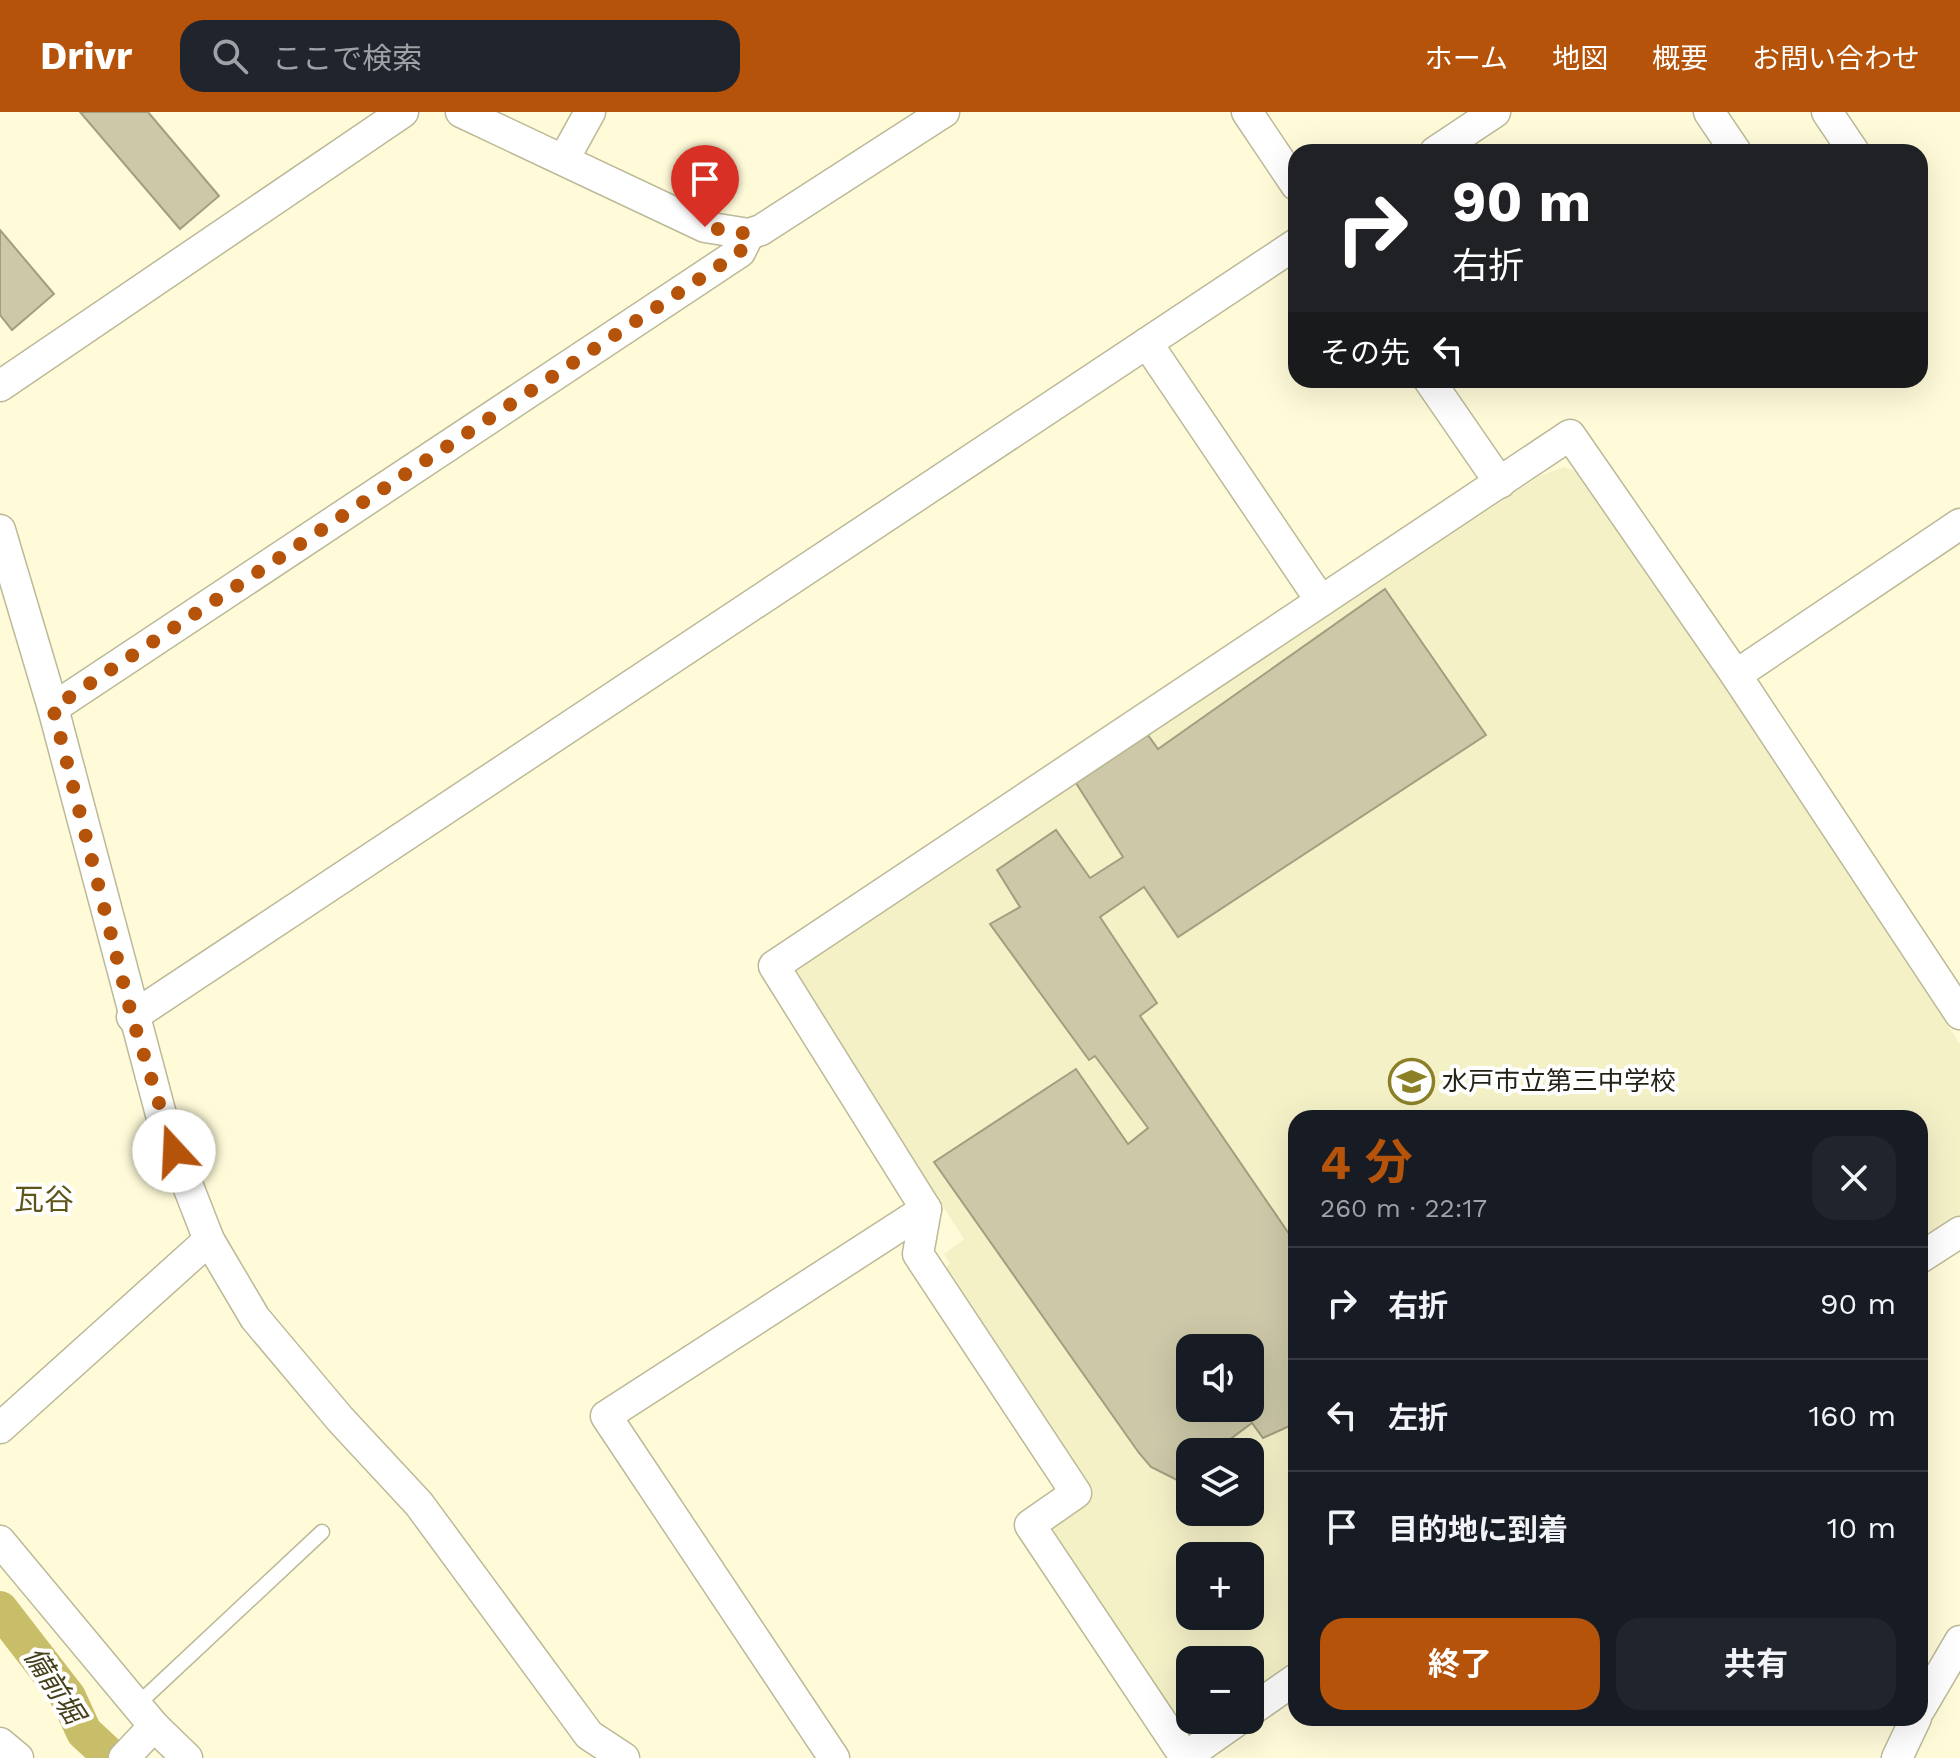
<!DOCTYPE html>
<html lang="ja">
<meta charset="utf-8">
<style>
:root{--surface:#171b24;--page:#20242c;--text:#f1f3f6;--muted:#9ea1a6;--line:#363941;--accent:#b45309}
body{margin:0;font-family:"Work Sans","Noto Sans JP",sans-serif;background:var(--page);color:var(--text);height:100vh;display:flex;flex-direction:column;font-size:30px;white-space:nowrap}
*{box-sizing:border-box;margin:0}
p{font-size:26px;color:var(--muted)}
.icon{flex:none;width:44px;height:44px;fill:none;stroke:currentColor;stroke-width:2;stroke-linecap:round;stroke-linejoin:round}
.map{position:relative;flex:1;overflow:hidden}
.drawer{position:absolute;left:1288px;top:998px;width:640px;height:616px;display:flex;flex-direction:column;background:var(--surface);border-radius:24px;box-shadow:0 8px 32px #0002}
.drawer>*{flex:none}
.hud{position:absolute;left:1288px;top:32px;width:640px;height:244px;border-radius:24px;box-shadow:0 8px 32px #0002;background:#202124;color:#fff;overflow:hidden}
.tools{position:absolute;left:1176px;top:1222px;display:grid;gap:16px}
.tools a{display:grid;place-items:center;width:88px;height:88px;border-radius:16px;background:var(--surface);box-shadow:0 8px 32px #0002;font-size:40px}
.pin{position:absolute;display:grid;place-items:center;width:68px;height:68px;color:#fff;margin:-82px -34px;border-radius:50% 50% 50% 0;rotate:-45deg;box-shadow:0 0 8px #0007}
.pin .icon{rotate:45deg}
.me{position:absolute;width:88px;margin:-44px;rotate:340deg;stroke-linejoin:round;filter:drop-shadow(0 0 6px #0008)}
.turn{display:flex;align-items:center;gap:28px;height:168px;padding:0 32px;font-size:36px}
.turn .icon{width:104px;height:104px;stroke-width:2.5}
.turn b{display:block;font-size:56px;line-height:68px}
.then{display:flex;align-items:center;height:76px;padding:0 32px;background:#0003;gap:16px;font-size:30px}
.round{display:grid;place-items:center;flex:none;width:84px;height:84px;border-radius:24px;background:var(--page)}
.head{display:flex;align-items:center;justify-content:space-between;height:136px;padding:0 32px}
h1{font-size:48px;font-weight:700;line-height:60px;color:var(--accent)}
.cta{display:flex;gap:16px;margin-top:auto;padding:16px 32px}
.cta a{flex:1;height:92px;border-radius:24px;background:var(--accent);color:#fff;font-size:32px;font-weight:700;line-height:92px;text-align:center}
.cta a+a{background:var(--page);color:var(--text)}
ul{padding:0;list-style:none}
li{display:flex;align-items:center;gap:24px;height:112px;padding:0 32px;border-top:2px solid var(--line)}
li div{flex:1}
li b{display:block;font-size:30px}
li em{font-style:normal}
header{display:flex;align-items:center;gap:48px;box-sizing:border-box;height:112px;padding:0 40px;background:var(--accent);color:#fff}
header strong{font-size:38px}
nav{display:flex;gap:44px;margin-inline-start:auto;font-size:28px}
.search{width:560px;height:72px;background:var(--page);display:flex;align-items:center;gap:20px;box-sizing:border-box;padding:0 28px;border-radius:24px;color:var(--muted);font-size:30px}
.map>svg:first-child{display:block}
</style>
<header>
<strong>Drivr</strong>
<div class="search"><svg class="icon" aria-label="search" viewBox="0 0 24 24"><circle cx="10" cy="10" r="6"/><path d="M15 15l6 6"/></svg>ここで検索</div>
<nav><a>ホーム</a><a>地図</a><a>概要</a><a>お問い合わせ</a></nav>
</header>
<div class="map">
<svg width="1960" height="1646" viewBox="0 0 1960 1646">
<rect width="100%" height="100%" fill="#fffbd9"/>
<path fill="#f5f1c7" fill-rule="evenodd" d="M1563 355 1587 363 1960 932V1107L1920 1134V1006H1296V1552L1250 1583V1548H1190V1608H1212L1189 1624 1045 1419 1092 1383 940 1159 950 1152 944 1142 964 1127 789 857 1538 365ZM1190 1236H1250V1296H1190ZM1190 1340H1250V1400H1190ZM1190 1444H1250V1504H1190Z"/>
<g fill="none" stroke-linecap="round" stroke-linejoin="round">
<polyline stroke="#c8bd69" stroke-width="36" points="0,1497 68,1585 84,1620 112,1646"/>
</g>
<g fill="#ccc8a8" stroke="#a29e7f" stroke-width="2" fill-rule="evenodd">
<polygon points="80,0 148,0 219,84 180,117"/>
<polygon points="0,118 54,182 12,218 0,203"/>
<path d="M1385 477 1486 623 1178 825 1144 775 1100 805 1157 891 1140 904 1296 1132V1311L1263 1326 1252 1311 1221 1334 1225 1340H1190V1371L1181 1370 1151 1355 1139 1341 934 1050 1076 957 1128 1032 1148 1016 1095 944 1089 948 990 812 1020 795 997 758 1056 718 1090 766 1123 745 1076 671 1148 623 1158 637ZM1190 1236H1250V1296H1190Z"/>
</g>
<g fill="none" stroke-linecap="round" stroke-linejoin="round">
<defs>
<polyline id="lane" points="138,1592 322,1420"/>
<g id="street">
<polyline points="461,0 705,115 749,122 761,118 944,0"/>
<polyline points="1247,0 1296,73"/>
<polyline points="1709,0 1736,40"/>
<polyline points="1827,0 1854,40"/>
<polyline points="1435,40 1495,0"/>
<polyline points="564,47 590,0"/>
<polyline points="1147,231 1321,489"/>
<polyline points="1429,268 1500,371"/>
<polyline points="0,274 403,0"/>
<polyline points="0,418 53,596 163,1010 209,1128 255,1206 340,1307 419,1392 589,1623 624,1646"/>
<polyline points="1736,563 1960,412"/>
<polyline points="53,596 740,140 749,122"/>
<polyline points="132,905 1296,132"/>
<polyline points="1920,1146 1960,1120"/>
<polyline points="0,1316 209,1128"/>
<polyline points="0,1429 154,1614 187,1646"/>
<polyline points="1920,1597 1960,1529"/>
<polyline points="1250,1599 1296,1567"/>
<polyline points="0,1631 18,1646"/>
<polyline points="1185,1645 1030,1413 1076,1381 918,1142 926,1097 774,854 1570,323 1736,563 1960,902"/>
<polyline points="124,1646 154,1614"/>
<polyline points="834,1646 606,1304 926,1097"/>
<polyline points="1184,1646 1238,1608"/>
<polyline points="1897,1646 1916,1606"/>
</g>
</defs>
<use href="#lane" stroke="#bcb998" stroke-width="17"/>
<use href="#street" stroke="#bcb998" stroke-width="33"/>
<use href="#lane" stroke="#fff" stroke-width="14"/>
<use href="#street" stroke="#fff" stroke-width="30"/>
</g>
<g fill="none" stroke-linecap="round" stroke-linejoin="round">
<polyline stroke="#b45309" stroke-width="14" stroke-dasharray="0 25.2" points="174,1039 132,905 53,596 740,140 749,122 705,115"/>
</g>
<defs>
<symbol id="school-ring" viewBox="-11 -11 22 22"><circle r="9.5" fill="#fff" stroke="#8c8027" stroke-width="1.5"/><path d="M0-5L7-2L0 1L-7-2ZM-4 1L0 2.5L4 1V4Q0 6-4 4Z" fill="#8c8027"/></symbol>
</defs>
<g fill-rule="evenodd">
<use href="#school-ring" x="1386" y="944" width="51" height="51"/>
</g>
<g text-anchor="middle" dominant-baseline="central" stroke-width="8" stroke-linejoin="round" paint-order="stroke">
<g font-size="26" fill="#252317" stroke="#fff" text-anchor="start">
<text x="1442" y="969">水戸市立第三中学校</text>
</g>
<g font-size="28" font-style="italic" fill="#46411d" stroke="#fff">
<text transform="translate(54 1573) rotate(57)">備前堀</text>
</g>
<g font-size="30" fill="#5d5519" stroke="#fff">
<text x="44" y="1087">瓦谷</text>
</g>
</g>
</svg>
<div class="tools">
<a><svg class="icon" aria-label="sound" viewBox="0 0 24 24"><path d="M4 9h4l5-4v14l-5-4H4zM17 9q2 3 0 6"/></svg></a>
<a><svg class="icon" aria-label="layers" viewBox="0 0 24 24"><path d="M12 4l9 5-9 5-9-5zM3 14l9 5 9-5"/></svg></a>
<a>+</a>
<a>−</a>
</div>
<div class="pin" style="left:705px;top:115px;background:#d93025"><svg class="icon" aria-label="arrive" viewBox="0 0 24 24"><path d="M6 21V4h12l-3 4 3 4H6"/></svg></div>
<svg class="me" style="left:174px;top:1039px" viewBox="-20 -20 40 40"><circle r="19" fill="#fff"/><path d="M0-13L10 11 0 6-10 11z" fill="#b45309"/></svg>
<div class="hud">
<div class="turn"><svg class="icon" aria-label="right" viewBox="0 0 24 24"><path d="M7 20v-9h11M14 6l5 5-5 5"/></svg><div><b>90 m</b>右折</div></div>
<div class="then">その先<svg class="icon" aria-label="left" viewBox="0 0 24 24"><path d="M17 20v-9H6M10 6l-5 5 5 5"/></svg></div>
</div>
<section class="drawer">
<div class="head"><div><h1>4 分</h1><p>260 m · 22:17</p></div><a class="round"><svg class="icon" aria-label="close" viewBox="0 0 24 24"><path d="M6 6l12 12M18 6L6 18"/></svg></a></div>
<ul>
<li><svg class="icon" aria-label="right" viewBox="0 0 24 24"><path d="M7 20v-9h11M14 6l5 5-5 5"/></svg><div><b>右折</b></div><em>90 m</em></li>
<li><svg class="icon" aria-label="left" viewBox="0 0 24 24"><path d="M17 20v-9H6M10 6l-5 5 5 5"/></svg><div><b>左折</b></div><em>160 m</em></li>
<li><svg class="icon" aria-label="arrive" viewBox="0 0 24 24"><path d="M6 21V4h12l-3 4 3 4H6"/></svg><div><b>目的地に到着</b></div><em>10 m</em></li>
</ul>
<div class="cta"><a>終了</a><a>共有</a></div>
</section>
</div>
